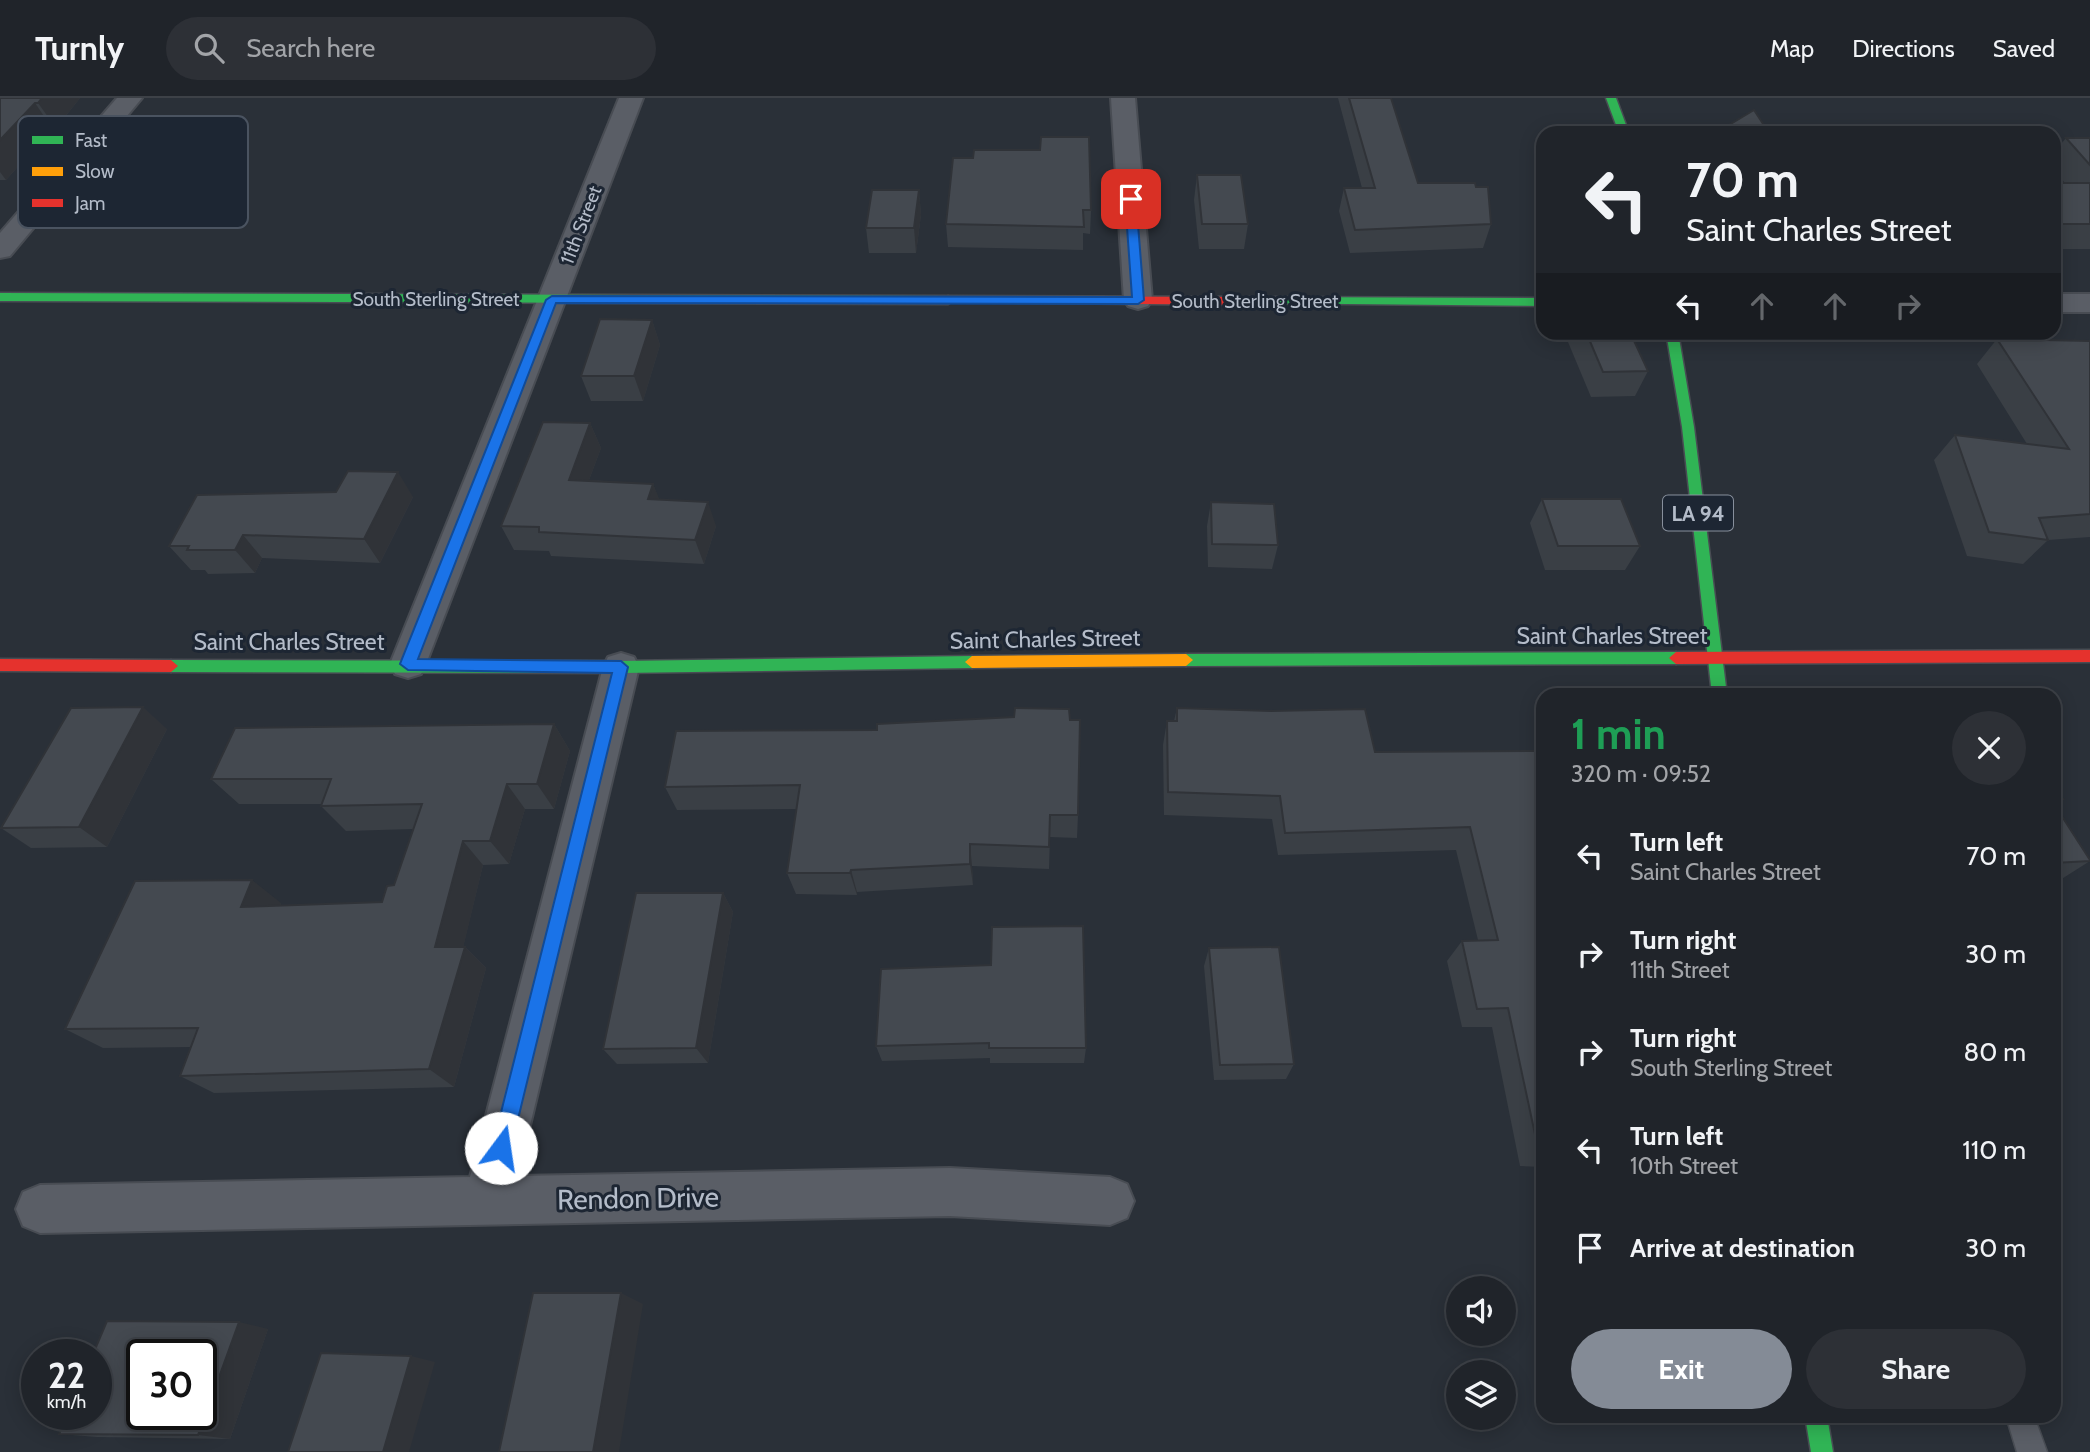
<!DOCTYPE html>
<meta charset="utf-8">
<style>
:root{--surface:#20242a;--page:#2d3036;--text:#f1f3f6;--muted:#a2a4a8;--line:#3d4147;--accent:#848b96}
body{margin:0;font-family:Cabin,sans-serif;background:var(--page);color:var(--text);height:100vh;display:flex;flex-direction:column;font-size:26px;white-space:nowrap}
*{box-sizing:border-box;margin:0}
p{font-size:23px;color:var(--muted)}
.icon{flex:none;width:38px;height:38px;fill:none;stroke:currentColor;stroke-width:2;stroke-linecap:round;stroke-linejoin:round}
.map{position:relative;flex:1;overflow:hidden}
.drawer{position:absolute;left:1536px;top:590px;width:525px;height:735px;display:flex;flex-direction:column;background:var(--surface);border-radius:21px;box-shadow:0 4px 18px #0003,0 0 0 2px var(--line)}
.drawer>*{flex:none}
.banner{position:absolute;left:1536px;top:28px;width:525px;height:214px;border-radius:21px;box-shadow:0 4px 18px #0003,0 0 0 2px var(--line);background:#20242a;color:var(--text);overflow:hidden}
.buttons{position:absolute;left:1446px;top:1178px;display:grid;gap:14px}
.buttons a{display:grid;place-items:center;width:70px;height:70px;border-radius:50%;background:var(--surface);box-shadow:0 4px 18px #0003,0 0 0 2px var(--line);font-size:35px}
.speed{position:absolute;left:21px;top:1241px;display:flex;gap:14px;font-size:35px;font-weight:700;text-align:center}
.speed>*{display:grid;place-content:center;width:91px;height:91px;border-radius:50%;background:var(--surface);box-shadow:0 4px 18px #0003,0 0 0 2px var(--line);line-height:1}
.speed small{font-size:18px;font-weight:400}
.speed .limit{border:4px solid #111;border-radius:10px;background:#fff;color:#111}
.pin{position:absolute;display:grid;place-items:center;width:60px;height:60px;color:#fff;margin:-30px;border-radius:14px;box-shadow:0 4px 10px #0006}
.me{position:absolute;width:77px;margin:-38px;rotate:14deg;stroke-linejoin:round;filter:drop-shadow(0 0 5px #0008)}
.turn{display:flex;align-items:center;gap:24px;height:147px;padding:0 35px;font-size:32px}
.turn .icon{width:91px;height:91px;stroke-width:2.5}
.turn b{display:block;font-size:49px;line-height:60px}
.lanes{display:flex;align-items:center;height:66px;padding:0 35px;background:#0003;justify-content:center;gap:35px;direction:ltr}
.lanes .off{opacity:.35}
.round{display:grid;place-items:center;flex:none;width:74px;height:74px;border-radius:37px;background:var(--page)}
.head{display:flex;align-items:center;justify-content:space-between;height:119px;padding:0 35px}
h1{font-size:42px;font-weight:700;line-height:52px;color:#1e9e55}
.button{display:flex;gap:14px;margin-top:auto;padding:14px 35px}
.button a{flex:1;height:80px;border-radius:42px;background:var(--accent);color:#fff;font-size:28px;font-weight:700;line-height:80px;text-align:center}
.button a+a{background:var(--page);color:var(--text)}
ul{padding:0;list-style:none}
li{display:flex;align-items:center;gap:21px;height:98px;padding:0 35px}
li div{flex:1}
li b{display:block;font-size:26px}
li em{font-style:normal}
header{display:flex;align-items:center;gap:42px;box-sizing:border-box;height:98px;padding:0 35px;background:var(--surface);border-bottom:2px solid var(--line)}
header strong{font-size:33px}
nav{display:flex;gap:38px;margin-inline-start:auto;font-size:24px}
.search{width:490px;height:63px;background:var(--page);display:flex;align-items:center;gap:18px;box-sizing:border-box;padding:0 24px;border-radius:38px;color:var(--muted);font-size:26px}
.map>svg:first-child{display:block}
</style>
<header>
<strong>Turnly</strong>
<div class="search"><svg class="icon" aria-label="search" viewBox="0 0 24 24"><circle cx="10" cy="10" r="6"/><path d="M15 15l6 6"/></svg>Search here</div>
<nav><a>Map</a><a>Directions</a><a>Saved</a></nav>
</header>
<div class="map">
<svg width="2090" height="1354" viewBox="0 0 2090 1354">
<rect width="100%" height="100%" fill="#2a3038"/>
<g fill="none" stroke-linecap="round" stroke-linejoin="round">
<defs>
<polygon id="lane" points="2006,1318 2034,1318 2047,1354 2017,1354"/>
<g id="street">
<polygon points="117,0 142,0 10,158 0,160 0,135"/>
<polygon points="619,0 643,0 426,566 421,576 408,580 395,576 390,566"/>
<polygon points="1111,0 1135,0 1152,202 1148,208 1138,211 1128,208 1124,202"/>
<rect x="2054" y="196" width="36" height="18"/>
<polygon points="621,555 634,559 639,569 518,1078 950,1070 1110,1079 1127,1086 1134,1103 1127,1120 1110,1127 950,1118 40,1135 23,1128 16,1111 23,1094 40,1087 470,1079 603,569 608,559"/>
</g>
<g id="fast">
<polygon points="1606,0 1616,0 1629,35 1619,35"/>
<polygon points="0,195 948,198 954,202 948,206 0,203"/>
<polygon points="1249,199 1544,200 1544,208 1245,205 1243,203"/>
<polygon points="1666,234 1678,234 1694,329 1727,597 1712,597 1682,329"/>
<polygon points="1676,554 1683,560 1676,566 1186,568 1179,562 1186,556"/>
<polygon points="972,558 979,564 972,570 621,575 171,574 164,568 171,562 621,563"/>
<polygon points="1805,1318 1827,1318 1833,1354 1811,1354"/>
</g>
<polygon id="slow" points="1186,556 1193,562 1186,568 972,570 965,564 972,558"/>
<g id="jam">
<polygon points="948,198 1249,199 1255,203 1249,207 944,204 944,200"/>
<polygon points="2090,552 2090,564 1676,566 1669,560 1676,554"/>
<polygon points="0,561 171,562 178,568 171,574 0,573"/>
</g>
</defs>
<use href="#lane" stroke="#484c53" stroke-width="3"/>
<use href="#street" stroke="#484c53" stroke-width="4"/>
<use href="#fast" stroke="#484c53" stroke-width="3"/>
<use href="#slow" stroke="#484c53" stroke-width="3"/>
<use href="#jam" stroke="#484c53" stroke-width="3"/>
<use href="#lane" fill="#5a5e66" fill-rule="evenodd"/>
<use href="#street" fill="#5a5e66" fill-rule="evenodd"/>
<use href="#fast" fill="#30b455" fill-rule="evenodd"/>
<use href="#slow" fill="#ff9f0a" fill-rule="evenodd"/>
<use href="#jam" fill="#e5322d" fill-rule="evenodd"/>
</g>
<g fill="#3a3f45">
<polygon points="0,0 80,0 56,30 52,30 6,82 0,82"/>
<polygon points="1338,0 1391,0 1418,85 1491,126 1483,150 1350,155 1339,113 1344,90 1362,90"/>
<polygon points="2066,40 2090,40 2090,151 2054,151 2054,85 2065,85 2054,73 2054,55"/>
<polygon points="953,60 1091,112 1090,136 1083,135 1083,152 948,149 946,126"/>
<polygon points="1197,77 1248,126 1244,151 1199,151 1194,102"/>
<polygon points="919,92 921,117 916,155 869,155 866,130"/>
<polygon points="652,222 660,247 643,303 591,303 581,278"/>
<polygon points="1572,234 1630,234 1648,273 1635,298 1591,299 1568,244"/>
<polygon points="1997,241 2090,243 2090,439 2048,442 2023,466 1967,458 1934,362 1955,337 2027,346 1977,266"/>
<polygon points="590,325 601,350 589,382 653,386 659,402 716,428 704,466 551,458 549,453 514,452 501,428"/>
<polygon points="413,399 380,465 262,460 255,475 208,476 205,472 191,472 169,448"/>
<polygon points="1542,401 1640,448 1625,472 1545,472 1530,425"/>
<polygon points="1211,404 1278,447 1272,471 1208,469 1207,428"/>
<polygon points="1177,610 1375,654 1544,653 1544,1069 1520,1068 1492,929 1462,929 1447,863 1462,843 1478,842 1456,752 1278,757 1272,721 1164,717 1163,647 1167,623 1174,623"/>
<polygon points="1070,622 1078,717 1077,740 1050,739 1049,771 972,768 973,787 857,794 857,797 796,796 787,775 797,711 677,712 665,689 877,632"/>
<polygon points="554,626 570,653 554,711 525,711 509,766 483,767 463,849 465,849 486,870 454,989 214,995 180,978 191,949 103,950 65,931 281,805 280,808 382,804 394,787 413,731 346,733 321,708 321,706 239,706 211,681"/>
<polygon points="167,631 107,749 31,750 1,730"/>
<polygon points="2054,688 2063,701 2055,706 2090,763 2060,782 2054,782"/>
<polygon points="723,795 733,814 708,965 617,966 603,951"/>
<polygon points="1209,850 1294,966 1286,981 1214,982 1204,868"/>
<polygon points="881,871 1086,950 1084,965 990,965 990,960 882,963 876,948"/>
<polygon points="268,1231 230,1341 97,1339 59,1336"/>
</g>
<g fill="#303338">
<polygon points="42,0 80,0 56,30 38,5"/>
<polygon points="35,5 52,30 6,82 0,74 0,42"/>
<polygon points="919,92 921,117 916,155 914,130"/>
<polygon points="652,222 660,247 643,303 634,278"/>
<polygon points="590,325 601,350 580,406 569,382"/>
<polygon points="398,374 413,399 380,465 364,441"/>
<polygon points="653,386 663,410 648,401"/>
<polygon points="708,404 716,428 704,466 695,442"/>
<polygon points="243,437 262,460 255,475 235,452"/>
<polygon points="143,609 167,631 107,749 79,729"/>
<polygon points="554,626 570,653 554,711 537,686"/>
<polygon points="507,686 525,711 509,766 490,743"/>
<polygon points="463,743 483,767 458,871 435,849"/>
<polygon points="970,746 972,768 973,787 970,766"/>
<polygon points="851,772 857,794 857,797 850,775"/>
<polygon points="252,782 281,805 270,832 241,809"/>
<polygon points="723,795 733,814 708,965 696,950"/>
<polygon points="465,849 486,870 454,989 429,971"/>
<polygon points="621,1195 643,1206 619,1354 593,1354"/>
<polygon points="239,1224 268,1231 230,1341 198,1337"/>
<polygon points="411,1258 435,1264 409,1354 383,1354"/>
</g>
<g fill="#444950" stroke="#303338" stroke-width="2" fill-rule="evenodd">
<polygon points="0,0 42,0 38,5 35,5 0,42"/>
<polygon points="1349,0 1391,0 1418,85 1475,85 1476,89 1488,89 1491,126 1355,132 1344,90 1375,90"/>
<polygon points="1754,12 1769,35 1727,35 1724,30"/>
<polygon points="1041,39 1089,39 1091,112 1083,112 1084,129 946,126 953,60 973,60 974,52 1040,52"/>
<polygon points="2066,40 2090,40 2090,67"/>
<polygon points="1197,77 1241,77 1248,126 1202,126"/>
<rect x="2054" y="85" width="36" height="41"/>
<polygon points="872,92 919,92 914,130 866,130"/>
<polygon points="600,221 652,222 634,278 581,278"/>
<polygon points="1586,234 1630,234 1648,273 1603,274"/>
<polygon points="1997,241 2090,243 2090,416 2039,420 2048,442 1989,434 1955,337 2069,351"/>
<polygon points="543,324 590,325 569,382 653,386 648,401 708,404 695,442 539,434 539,429 501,428"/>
<polygon points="348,373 398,374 364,441 243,437 235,452 187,452 189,448 169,448 197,397 336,394"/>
<polygon points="1542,401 1621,401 1640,448 1558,448"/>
<polygon points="1211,404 1274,406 1278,447 1212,446"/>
<polygon points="143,609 79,729 1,730 71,610"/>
<polygon points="1015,610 1069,611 1070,622 1080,622 1078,717 1050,717 1049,749 970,746 970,766 851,772 850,775 787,775 800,687 665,689 676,633 877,632 877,626 1014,619"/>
<polygon points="1177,610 1271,613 1365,611 1375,654 1544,653 1544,706 1539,706 1544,722 1544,1055 1539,1055 1508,910 1477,911 1462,843 1498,842 1470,729 1285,735 1280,698 1168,694 1167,623 1177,623"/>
<polygon points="554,626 537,686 507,686 490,743 463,743 435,849 465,849 429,971 180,978 198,930 65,931 135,783 252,782 241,809 382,804 387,788 394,787 422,706 321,708 331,681 211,681 235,630"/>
<polygon points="2054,688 2063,701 2054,701"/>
<polygon points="2054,706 2090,762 2090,763 2054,765"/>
<polygon points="636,795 723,795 696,950 603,951"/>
<polygon points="1083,828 1086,950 989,950 989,945 876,948 881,871 991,867 992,829"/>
<polygon points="1279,849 1294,966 1220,967 1209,850"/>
<polygon points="533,1195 621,1195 593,1354 499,1354"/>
<path d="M107 1223 239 1224 198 1337 59 1336 68 1316H96V1256H93ZM142 1256H201V1316H142Z"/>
<polygon points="321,1255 411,1258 383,1354 288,1354"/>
</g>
<polygon fill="#1a73e8" stroke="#114b97" stroke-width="2" points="1131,98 1136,101 1144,202 1138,206 556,205 418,561 621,563 628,569 511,1050 508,1056 501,1059 494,1056 492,1050 612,575 408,572 400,566 546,202 552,198 1132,199 1125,101"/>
<g text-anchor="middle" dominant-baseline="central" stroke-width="6" stroke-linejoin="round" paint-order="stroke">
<g font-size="19" fill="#b4bcc9" stroke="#1d2633">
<text transform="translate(581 127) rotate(-69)">11th Street</text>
<text x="436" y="201">South Sterling Street</text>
<text x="1255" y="203">South Sterling Street</text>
</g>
<rect fill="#1d2633" stroke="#878f9c" stroke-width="2" x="1663" y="397.5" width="70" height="35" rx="5"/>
<g font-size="21" font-weight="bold" fill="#b4bcc9">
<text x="1698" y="415">LA 94</text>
</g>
<g font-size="23" fill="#b4bcc9" stroke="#1d2633">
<text x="1612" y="538">Saint Charles Street</text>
<text transform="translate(1045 541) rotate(-1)">Saint Charles Street</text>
<text x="289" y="544">Saint Charles Street</text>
</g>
<g font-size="28" fill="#b4bcc9" stroke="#1d2633">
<text transform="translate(638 1100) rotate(-1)">Rendon Drive</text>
</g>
</g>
<rect x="18" y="18" width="230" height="112" rx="10" fill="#1d2633" stroke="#4a5360" stroke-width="2"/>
<rect x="32" y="38" width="31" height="8" fill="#30b455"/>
<rect x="32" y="69" width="31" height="9" fill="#ff9f0a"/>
<rect x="32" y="101" width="31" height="8" fill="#e5322d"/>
<g font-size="19" fill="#b4bcc9">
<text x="75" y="49">Fast</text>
<text x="75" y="80">Slow</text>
<text x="75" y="112">Jam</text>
</g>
</svg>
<div class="buttons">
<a><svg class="icon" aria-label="sound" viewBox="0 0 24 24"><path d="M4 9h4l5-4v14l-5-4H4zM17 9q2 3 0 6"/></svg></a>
<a><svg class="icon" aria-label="layers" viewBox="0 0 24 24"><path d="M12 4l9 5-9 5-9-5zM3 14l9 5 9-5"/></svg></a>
</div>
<div class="speed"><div>22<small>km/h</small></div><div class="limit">30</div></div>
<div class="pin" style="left:1131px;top:101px;background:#d93025"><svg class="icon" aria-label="arrive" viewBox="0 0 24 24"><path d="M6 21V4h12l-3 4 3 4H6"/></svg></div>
<svg class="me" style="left:501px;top:1050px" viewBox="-20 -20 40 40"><circle r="19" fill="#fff"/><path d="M0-13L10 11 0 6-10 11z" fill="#1a73e8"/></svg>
<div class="banner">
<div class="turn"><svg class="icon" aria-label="left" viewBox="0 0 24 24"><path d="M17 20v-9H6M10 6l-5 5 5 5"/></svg><div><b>70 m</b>Saint Charles Street</div></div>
<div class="lanes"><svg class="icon" aria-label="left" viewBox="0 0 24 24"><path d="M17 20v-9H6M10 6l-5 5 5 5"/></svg><svg class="icon off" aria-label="ahead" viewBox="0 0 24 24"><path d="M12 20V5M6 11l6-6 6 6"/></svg><svg class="icon off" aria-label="ahead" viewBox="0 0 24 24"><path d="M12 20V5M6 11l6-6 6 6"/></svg><svg class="icon off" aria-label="right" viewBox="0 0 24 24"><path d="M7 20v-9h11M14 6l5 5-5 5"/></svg></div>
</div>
<section class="drawer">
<div class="head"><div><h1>1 min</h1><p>320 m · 09:52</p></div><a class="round"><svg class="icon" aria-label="close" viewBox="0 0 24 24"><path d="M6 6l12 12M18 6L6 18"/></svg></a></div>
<ul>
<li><svg class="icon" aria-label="left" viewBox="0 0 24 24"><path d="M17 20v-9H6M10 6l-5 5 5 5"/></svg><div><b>Turn left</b><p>Saint Charles Street</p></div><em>70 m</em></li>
<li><svg class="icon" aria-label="right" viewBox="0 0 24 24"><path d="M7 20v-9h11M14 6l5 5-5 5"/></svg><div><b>Turn right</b><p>11th Street</p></div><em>30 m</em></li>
<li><svg class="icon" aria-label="right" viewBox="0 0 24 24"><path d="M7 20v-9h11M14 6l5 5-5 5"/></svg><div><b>Turn right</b><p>South Sterling Street</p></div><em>80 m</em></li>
<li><svg class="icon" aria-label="left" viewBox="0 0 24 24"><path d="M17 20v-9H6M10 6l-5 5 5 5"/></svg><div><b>Turn left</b><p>10th Street</p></div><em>110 m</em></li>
<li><svg class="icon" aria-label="arrive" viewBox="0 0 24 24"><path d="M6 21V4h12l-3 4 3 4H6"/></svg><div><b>Arrive at destination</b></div><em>30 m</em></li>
</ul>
<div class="button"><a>Exit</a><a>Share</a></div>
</section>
</div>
